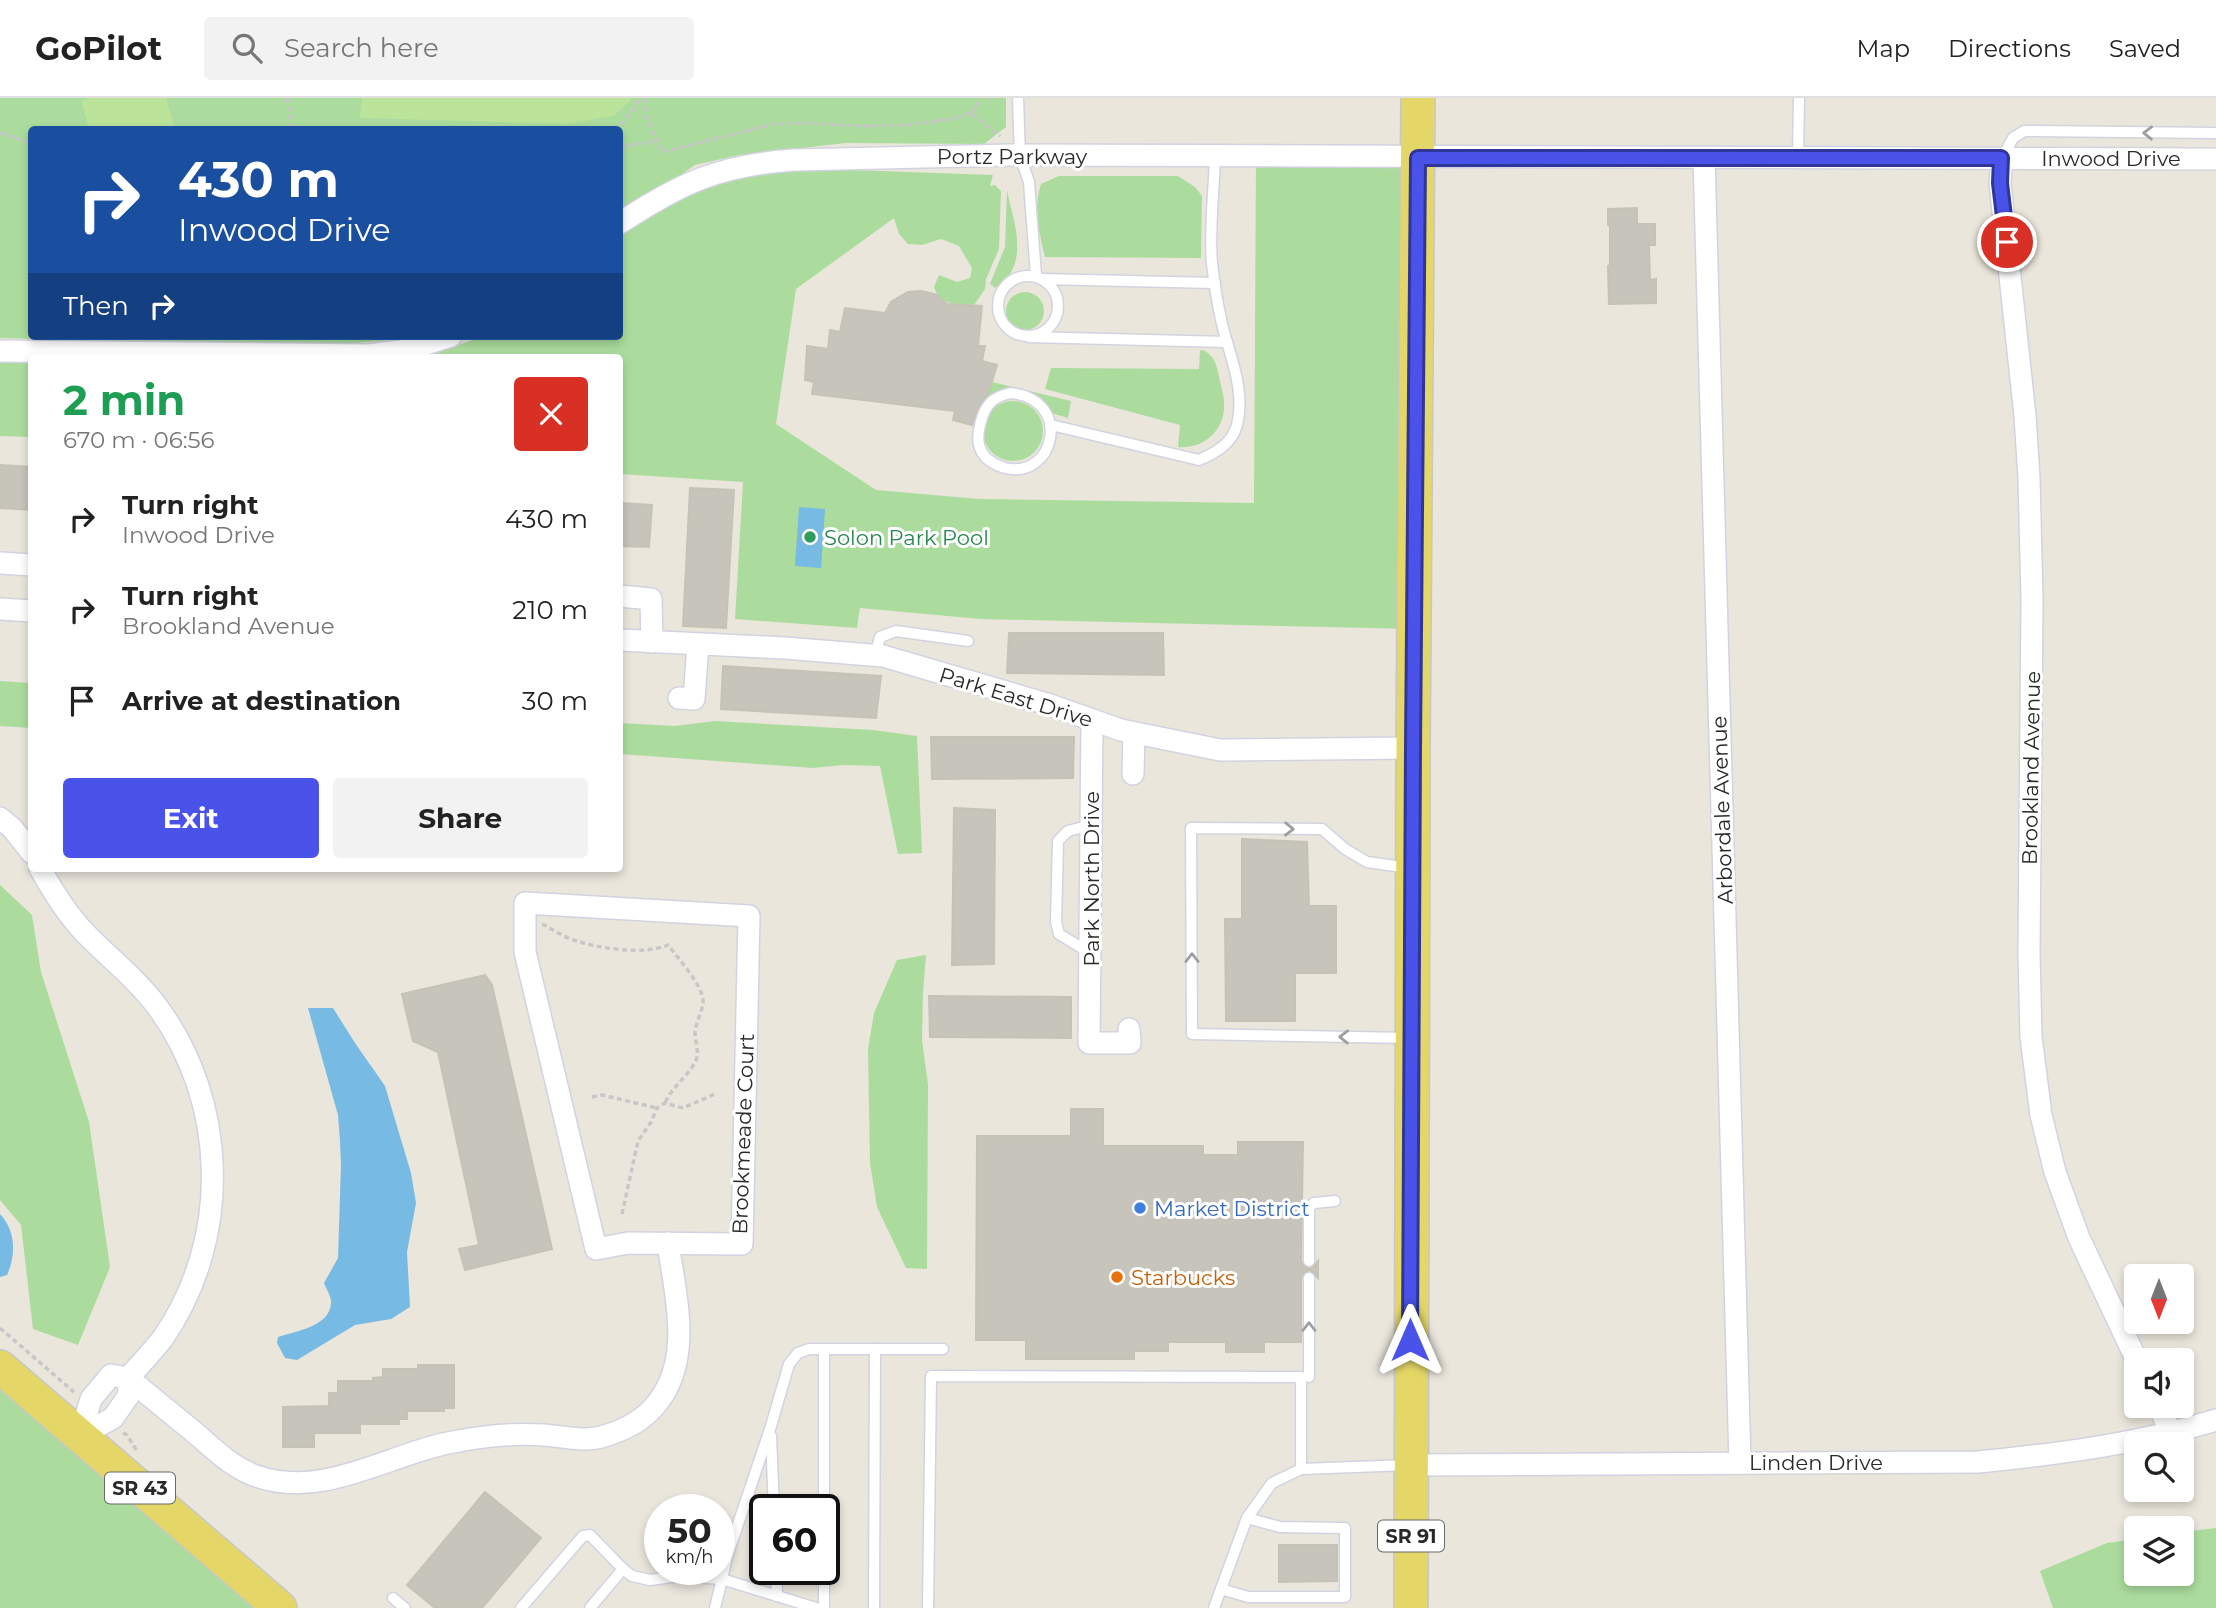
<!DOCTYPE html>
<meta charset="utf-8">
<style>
:root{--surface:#fff;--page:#f2f2f2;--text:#222;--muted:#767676;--line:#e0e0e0;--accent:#4953ea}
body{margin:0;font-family:Montserrat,sans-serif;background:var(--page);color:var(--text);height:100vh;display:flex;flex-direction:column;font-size:26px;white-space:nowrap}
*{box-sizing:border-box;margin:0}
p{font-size:23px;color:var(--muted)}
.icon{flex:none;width:38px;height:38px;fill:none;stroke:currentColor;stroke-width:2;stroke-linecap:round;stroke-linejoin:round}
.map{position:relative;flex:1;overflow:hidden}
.panel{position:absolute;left:28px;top:256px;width:595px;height:518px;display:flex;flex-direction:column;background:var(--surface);border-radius:7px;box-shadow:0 4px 10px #0003}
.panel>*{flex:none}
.hud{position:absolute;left:28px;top:28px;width:595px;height:214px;border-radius:7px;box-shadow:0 4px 10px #0003;background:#1a4fa0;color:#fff;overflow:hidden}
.needle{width:46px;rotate:180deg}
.controls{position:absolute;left:2124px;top:1166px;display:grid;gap:14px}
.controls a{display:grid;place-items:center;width:70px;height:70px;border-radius:7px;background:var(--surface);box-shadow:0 4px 10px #0003;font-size:35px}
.speed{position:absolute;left:644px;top:1396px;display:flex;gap:14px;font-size:35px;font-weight:700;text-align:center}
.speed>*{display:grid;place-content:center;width:91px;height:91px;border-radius:50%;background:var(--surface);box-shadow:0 4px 10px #0003;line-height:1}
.speed small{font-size:18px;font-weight:400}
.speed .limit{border:4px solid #111;border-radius:10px;background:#fff;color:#111}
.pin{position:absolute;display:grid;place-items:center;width:60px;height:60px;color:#fff;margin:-30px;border:4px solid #fff;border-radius:50%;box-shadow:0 2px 7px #0007}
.me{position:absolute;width:77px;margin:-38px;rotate:0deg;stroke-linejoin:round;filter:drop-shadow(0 0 5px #0008)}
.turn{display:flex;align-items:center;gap:24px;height:147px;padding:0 35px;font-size:32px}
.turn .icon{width:91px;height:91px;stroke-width:2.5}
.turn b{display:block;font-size:49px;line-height:60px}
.then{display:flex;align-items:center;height:66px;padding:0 35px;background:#0003;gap:14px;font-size:26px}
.round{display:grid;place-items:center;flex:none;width:74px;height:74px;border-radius:7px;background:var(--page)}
.summary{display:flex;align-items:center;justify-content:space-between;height:119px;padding:0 35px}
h1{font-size:42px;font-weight:700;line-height:52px;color:#1e9e55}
.button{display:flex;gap:14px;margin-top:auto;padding:14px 35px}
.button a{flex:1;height:80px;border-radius:7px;background:var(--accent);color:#fff;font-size:28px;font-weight:700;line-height:80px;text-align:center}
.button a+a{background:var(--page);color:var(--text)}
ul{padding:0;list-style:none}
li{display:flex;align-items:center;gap:21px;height:91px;padding:0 35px}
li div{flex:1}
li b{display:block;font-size:26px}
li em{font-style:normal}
header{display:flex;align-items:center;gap:42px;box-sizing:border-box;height:98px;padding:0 35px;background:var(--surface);border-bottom:2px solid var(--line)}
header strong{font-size:33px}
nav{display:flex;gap:38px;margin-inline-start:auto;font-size:24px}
.search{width:490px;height:63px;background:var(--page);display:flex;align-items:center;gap:18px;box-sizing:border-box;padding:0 24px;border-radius:7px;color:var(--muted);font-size:26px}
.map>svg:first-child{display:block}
</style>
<header>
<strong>GoPilot</strong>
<div class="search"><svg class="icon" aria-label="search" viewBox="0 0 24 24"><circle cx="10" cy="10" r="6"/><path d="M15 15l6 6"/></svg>Search here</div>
<nav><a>Map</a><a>Directions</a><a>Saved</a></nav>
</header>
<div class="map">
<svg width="2216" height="1510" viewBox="0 0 2216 1510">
<rect width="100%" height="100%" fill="#eae6dc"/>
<g fill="#abdc9d">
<polygon points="0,0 1006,0 1006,29 984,46 846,45 739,57 695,67 620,120 620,32 32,32 32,238 410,238 403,241 318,248 0,240"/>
<path d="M1256 59 1418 60 1414 531 980 521 860 510 857 530 735 521 743 384 620 376V259H426L483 238H620V138L659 112 697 94 739 80 770 73 794 70 993 77 990 88 995 87 1001 93 999 151 986 181 985 191 974 207C957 206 940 208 934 189L939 177 957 184 970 180 972 170 959 148 941 141 922 147 908 146 899 136 894 120 796 191 776 326 876 392 979 401 1254 405Z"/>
<path d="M1059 78H1178L1195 89 1202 98 1201 160 1045 159C1039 133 1033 112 1041 86Z"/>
<path d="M1007 92C1012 118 1025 150 1011 174 1008 181 1001 185 995 190L990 186 1005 149Z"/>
<circle cx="1025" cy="213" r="19"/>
<path d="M1202 252C1216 257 1217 270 1220 283 1222 292 1225 302 1224 311 1222 335 1202 351 1178 349L1180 327 1045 291 1051 270 1199 271 1200 253Z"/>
<polygon points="0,264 31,265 31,339 0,338"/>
<polygon points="992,284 1071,303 1068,320 1051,315 1029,295 986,304"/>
<circle cx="1013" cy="333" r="30"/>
<polygon points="0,583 31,585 31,630 0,628"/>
<polygon points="715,623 873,632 917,638 922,755 898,756 880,668 844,667 813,670 620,656 620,625 675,628"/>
<polygon points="0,787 32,817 41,874 89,1024 110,1169 78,1247 33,1231 21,1127 0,1102"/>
<polygon points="926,857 923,894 922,942 928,987 927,1171 906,1170 877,1109 870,1065 868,951 874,915 897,862"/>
<polygon points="0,1269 280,1510 0,1510"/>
<polygon points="2216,1430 2216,1510 2053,1510 2040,1473 2107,1445 2137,1441 2137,1475 2182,1475 2182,1434"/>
</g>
<g fill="#bbe399">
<polygon points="92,0 166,0 175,31 89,31 81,3"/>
<polygon points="362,0 630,0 630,3 613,18 568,26 360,20"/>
</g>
<g fill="#77bae4">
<polygon points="799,409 825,411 821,470 795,468"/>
<path d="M308 910H333L355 945 385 988 411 1075 416 1105 407 1154 410 1209 391 1221 355 1227 297 1262 285 1260 277 1245 278 1239C296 1233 333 1228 331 1202 330 1197 326 1190 324 1185L338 1160 341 1067 340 1043 338 1017Z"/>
<path d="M0 1116C16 1133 16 1157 7 1177L0 1179Z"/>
</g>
<g fill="#c6c4bb" stroke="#c5c2b6" stroke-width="2">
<polygon points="1637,110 1637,126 1655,126 1655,147 1649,147 1650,182 1656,181 1656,205 1609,206 1608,168 1610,167 1610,128 1608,127 1608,111"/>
<polygon points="921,193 937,197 947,206 982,208 978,248 985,248 982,263 997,267 988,296 978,310 972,327 953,322 955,313 812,296 814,284 805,282 807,248 828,251 830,232 840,234 845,210 885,215 891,204 899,199 908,194"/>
<polygon points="0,367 32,369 32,412 0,410"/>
<polygon points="690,390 734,392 726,530 683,528"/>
<polygon points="620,405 652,407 649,449 620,448"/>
<polygon points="1009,535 1163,535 1164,577 1007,575"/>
<polygon points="723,568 881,578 876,620 721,611"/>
<polygon points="931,639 1074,639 1073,680 932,681"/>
<polygon points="954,710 995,712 994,866 952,867"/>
<polygon points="1242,741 1307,744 1309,808 1336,808 1336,875 1295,875 1295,923 1226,923 1225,821 1242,821"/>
<polygon points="485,877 492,887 552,1151 465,1172 459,1151 479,1147 438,954 413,943 402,896"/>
<polygon points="929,898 1071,899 1071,940 930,939"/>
<polygon points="1071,1011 1103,1011 1103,1048 1203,1048 1203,1057 1238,1057 1238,1044 1303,1044 1301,1163 1305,1169 1310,1171 1313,1169 1318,1163 1318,1180 1310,1172 1305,1174 1301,1179 1301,1244 1264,1244 1264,1254 1226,1254 1226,1244 1168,1244 1168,1253 1134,1253 1134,1261 1026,1261 1026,1242 976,1242 977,1038 1071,1038"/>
<polygon points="418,1267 454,1267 454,1310 444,1310 444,1313 407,1313 407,1321 399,1321 399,1326 360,1326 360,1335 314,1335 314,1349 283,1349 283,1309 329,1308 329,1295 338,1295 338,1283 373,1283 373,1280 383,1279 383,1271 418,1271"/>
<polygon points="485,1394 541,1440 482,1510 435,1510 407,1487"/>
<polygon points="1279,1447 1337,1447 1337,1483 1279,1484"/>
</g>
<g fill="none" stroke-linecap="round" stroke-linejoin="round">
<defs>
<g id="lane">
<polyline points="1018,0 1020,58 1029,84 1036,178"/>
<polyline points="1798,59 1799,0"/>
<polyline points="2002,60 2013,40 2024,33 2216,35"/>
<circle cx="1028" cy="208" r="30"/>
<polyline points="1041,181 1215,185"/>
<polyline points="1029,239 1227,244"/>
<path d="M1010 295C1073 300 1056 382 1005 370 995 367 984 361 980 350 975 338 982 313 991 304 996 299 1003 297 1010 295Z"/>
<path d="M1051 327 1199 362C1215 355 1232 346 1237 327 1244 299 1235 271 1227 244 1219 219 1215 191 1212 165 1209 133 1214 92 1215 59"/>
<polyline points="875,558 880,539 896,533 968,543"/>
<polyline points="1090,855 1059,836 1056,824 1058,743 1068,733 1091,727"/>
<polyline points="1409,940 1192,936 1191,730 1322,731 1345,751 1367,764 1409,770"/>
<polyline points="1309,1163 1309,1109 1314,1105 1335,1103"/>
<polyline points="1309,1180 1309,1279"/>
<polyline points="771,1338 774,1412"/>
<polyline points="824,1412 824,1251"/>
<polyline points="776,1472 777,1498"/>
<polyline points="1221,1491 1248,1499 1345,1499 1345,1430 1280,1429 1247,1420"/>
<polyline points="393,1500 405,1510"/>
<polyline points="521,1510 583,1438 590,1437 623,1471 632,1478 650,1482 679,1478 722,1481 727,1459 771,1328 789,1266 798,1255 809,1251 943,1251"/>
<polyline points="590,1510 623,1471"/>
<polyline points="715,1510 722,1481 816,1510"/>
<polyline points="824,1510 824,1472"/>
<polyline points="874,1510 875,1251"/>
<polyline points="928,1510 931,1278 1301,1279 1301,1371"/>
<polyline points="1214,1510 1247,1420 1272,1385 1301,1371 1408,1367"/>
</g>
<g id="street">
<polyline points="1704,59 1740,1365"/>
<polyline points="2002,60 2000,85 2025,318 2029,380 2032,502 2029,855 2031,939 2041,1017 2055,1074 2079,1140 2137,1263"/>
<path d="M620 125C681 85 719 67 794 62L1010 57 2216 61"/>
<polyline points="0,253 369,257 407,252 451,238"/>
<polyline points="0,465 32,467"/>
<polyline points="620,498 651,501 652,544"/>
<polyline points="0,511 32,513"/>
<polyline points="620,542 785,550 883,558 1047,606 1121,632 1220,652 1413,650"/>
<polyline points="679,600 694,601 698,546"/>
<polyline points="1092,622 1089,945 1130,945 1129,931"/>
<polyline points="1133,676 1134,635"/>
<polyline points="0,720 12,730 32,755"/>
<path d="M40 770C53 794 67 816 85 835 109 860 135 879 156 907 228 1003 232 1140 163 1240 152 1254 140 1267 128 1280 150 1298 172 1316 194 1334 214 1351 233 1371 259 1379 327 1401 393 1353 459 1343 486 1338 515 1335 543 1337 562 1338 582 1344 601 1339 623 1333 644 1323 658 1304 693 1259 675 1196 668 1145"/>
<polygon points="525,805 749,818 742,1146 628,1145 596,1151 525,854"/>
<polygon points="111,1277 128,1280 129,1297 113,1320 80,1338 91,1301"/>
<polyline points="2158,1307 2171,1334"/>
<path d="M1411 1367 1978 1364C2059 1356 2138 1346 2216 1322"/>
</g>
<g id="primary">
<polyline points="0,1269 280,1510"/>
<polyline points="1411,1510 1413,650 1418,0"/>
</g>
</defs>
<use href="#lane" stroke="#d2d3e1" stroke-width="13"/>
<use href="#street" stroke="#d2d3e1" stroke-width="24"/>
<use href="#primary" stroke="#c7c7c7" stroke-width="36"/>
<g stroke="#c7c7c7" stroke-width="3.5" stroke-dasharray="5 3.5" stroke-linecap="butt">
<polyline points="287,0 292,32"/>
<polyline points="645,0 645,16 657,43"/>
<polyline points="971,15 981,0"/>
<polyline points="613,30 624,24 641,0"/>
<polyline points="0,35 32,45"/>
<polyline points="620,49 657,43 662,54 774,26 801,25 862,28 908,27 957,20 971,15 1000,38"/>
<path d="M542 826C554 832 565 840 577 843 601 851 645 857 668 847 678 860 702 887 703 902 703 914 696 923 695 934 695 945 701 956 694 966 685 981 672 989 665 1005"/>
<polyline points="592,999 602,997 657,1010"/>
<polyline points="622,1116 638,1043 651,1024 657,1010 665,1005 683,1010 715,996"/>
<polyline points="0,1230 74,1294"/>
<polyline points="123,1335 127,1337 137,1353"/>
</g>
<use href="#lane" stroke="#fff" stroke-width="10"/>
<use href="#street" stroke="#fff" stroke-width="21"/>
<use href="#primary" stroke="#e4d767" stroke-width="33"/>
</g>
<defs><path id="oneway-chevron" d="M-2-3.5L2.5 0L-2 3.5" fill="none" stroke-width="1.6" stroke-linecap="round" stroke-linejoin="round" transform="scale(1.75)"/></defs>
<g stroke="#9f9f9f">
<use href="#oneway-chevron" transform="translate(2148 35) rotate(-179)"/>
<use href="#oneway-chevron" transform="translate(1289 731) rotate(1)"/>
<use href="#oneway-chevron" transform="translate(1192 860) rotate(-90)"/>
<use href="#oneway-chevron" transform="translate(1344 939) rotate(-179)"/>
<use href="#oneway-chevron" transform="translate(1309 1229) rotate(-90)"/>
</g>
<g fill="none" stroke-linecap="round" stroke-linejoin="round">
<defs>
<polyline id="route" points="1410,1242 1413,649 1418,60 2001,60 2000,85 2007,144"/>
</defs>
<use href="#route" stroke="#2f3698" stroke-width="18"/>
<use href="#route" stroke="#4953ea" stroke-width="12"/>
</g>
<circle fill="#2e9e5b" stroke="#fff" stroke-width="2.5" cx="810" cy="439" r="7"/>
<circle fill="#3f7fe0" stroke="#fff" stroke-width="2.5" cx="1140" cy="1110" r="7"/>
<circle fill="#e8710a" stroke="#fff" stroke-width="2.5" cx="1117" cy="1179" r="7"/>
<g text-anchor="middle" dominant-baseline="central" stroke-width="6" stroke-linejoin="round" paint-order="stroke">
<g fill="#fff" stroke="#696969" stroke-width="2">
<rect x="105" y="1374.5" width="70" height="31" rx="5"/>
<rect x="1378" y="1422.5" width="66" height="31" rx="5"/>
</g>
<g font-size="19" font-weight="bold" fill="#292929">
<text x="140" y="1390">SR 43</text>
<text x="1411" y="1438">SR 91</text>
</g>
<g font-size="21" fill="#292929" stroke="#fff">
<text x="1012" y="58">Portz Parkway</text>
<text x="2111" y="60">Inwood Drive</text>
<text transform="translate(1016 599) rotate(17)">Park East Drive</text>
<text transform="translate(2031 670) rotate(-89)">Brookland Avenue</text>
<text transform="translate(1722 712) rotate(-92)">Arbordale Avenue</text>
<text transform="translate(1091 781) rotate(-90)">Park North Drive</text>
<text transform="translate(743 1036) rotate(-88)">Brookmeade Court</text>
<text x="1816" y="1364">Linden Drive</text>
</g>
<g font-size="21" fill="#27864d" stroke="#fff" text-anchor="start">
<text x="824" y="439">Solon Park Pool</text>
</g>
<g font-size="21" fill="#366cbe" stroke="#fff" text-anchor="start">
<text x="1154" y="1110">Market District</text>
</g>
<g font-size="21" fill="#c56008" stroke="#fff" text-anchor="start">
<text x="1131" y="1179">Starbucks</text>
</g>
</g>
</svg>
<div class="controls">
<a><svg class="needle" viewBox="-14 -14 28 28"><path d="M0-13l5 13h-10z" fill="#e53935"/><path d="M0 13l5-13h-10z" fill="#767676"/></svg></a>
<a><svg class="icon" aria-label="sound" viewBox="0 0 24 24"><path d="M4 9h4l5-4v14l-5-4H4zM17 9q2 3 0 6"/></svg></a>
<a><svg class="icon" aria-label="search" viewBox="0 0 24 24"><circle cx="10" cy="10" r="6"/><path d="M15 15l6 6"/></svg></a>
<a><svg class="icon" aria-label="layers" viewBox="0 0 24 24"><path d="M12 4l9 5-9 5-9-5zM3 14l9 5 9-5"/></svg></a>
</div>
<div class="speed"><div>50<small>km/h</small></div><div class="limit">60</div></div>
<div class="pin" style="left:2007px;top:144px;background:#d93025"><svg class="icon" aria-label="arrive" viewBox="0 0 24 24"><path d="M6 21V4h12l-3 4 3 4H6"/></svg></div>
<svg class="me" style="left:1410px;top:1242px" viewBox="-20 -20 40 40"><path d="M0-17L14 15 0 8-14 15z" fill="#4953ea" stroke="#fff" stroke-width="4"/></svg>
<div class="hud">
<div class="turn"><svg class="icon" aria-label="right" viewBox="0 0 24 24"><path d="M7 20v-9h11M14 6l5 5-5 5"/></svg><div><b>430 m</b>Inwood Drive</div></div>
<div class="then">Then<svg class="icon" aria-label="right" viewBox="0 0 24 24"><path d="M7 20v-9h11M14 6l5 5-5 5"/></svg></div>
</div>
<section class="panel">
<div class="summary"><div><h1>2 min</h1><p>670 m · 06:56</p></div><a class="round" style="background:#d93025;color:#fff"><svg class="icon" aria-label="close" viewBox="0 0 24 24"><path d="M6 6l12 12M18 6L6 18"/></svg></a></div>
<ul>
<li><svg class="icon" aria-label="right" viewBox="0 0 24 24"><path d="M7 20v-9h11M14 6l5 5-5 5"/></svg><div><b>Turn right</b><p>Inwood Drive</p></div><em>430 m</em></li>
<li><svg class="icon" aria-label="right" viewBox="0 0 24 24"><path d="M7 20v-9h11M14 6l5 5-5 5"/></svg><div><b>Turn right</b><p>Brookland Avenue</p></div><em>210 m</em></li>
<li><svg class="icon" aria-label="arrive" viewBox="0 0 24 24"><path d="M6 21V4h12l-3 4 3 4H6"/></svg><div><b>Arrive at destination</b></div><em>30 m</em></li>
</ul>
<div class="button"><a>Exit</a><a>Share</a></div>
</section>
</div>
